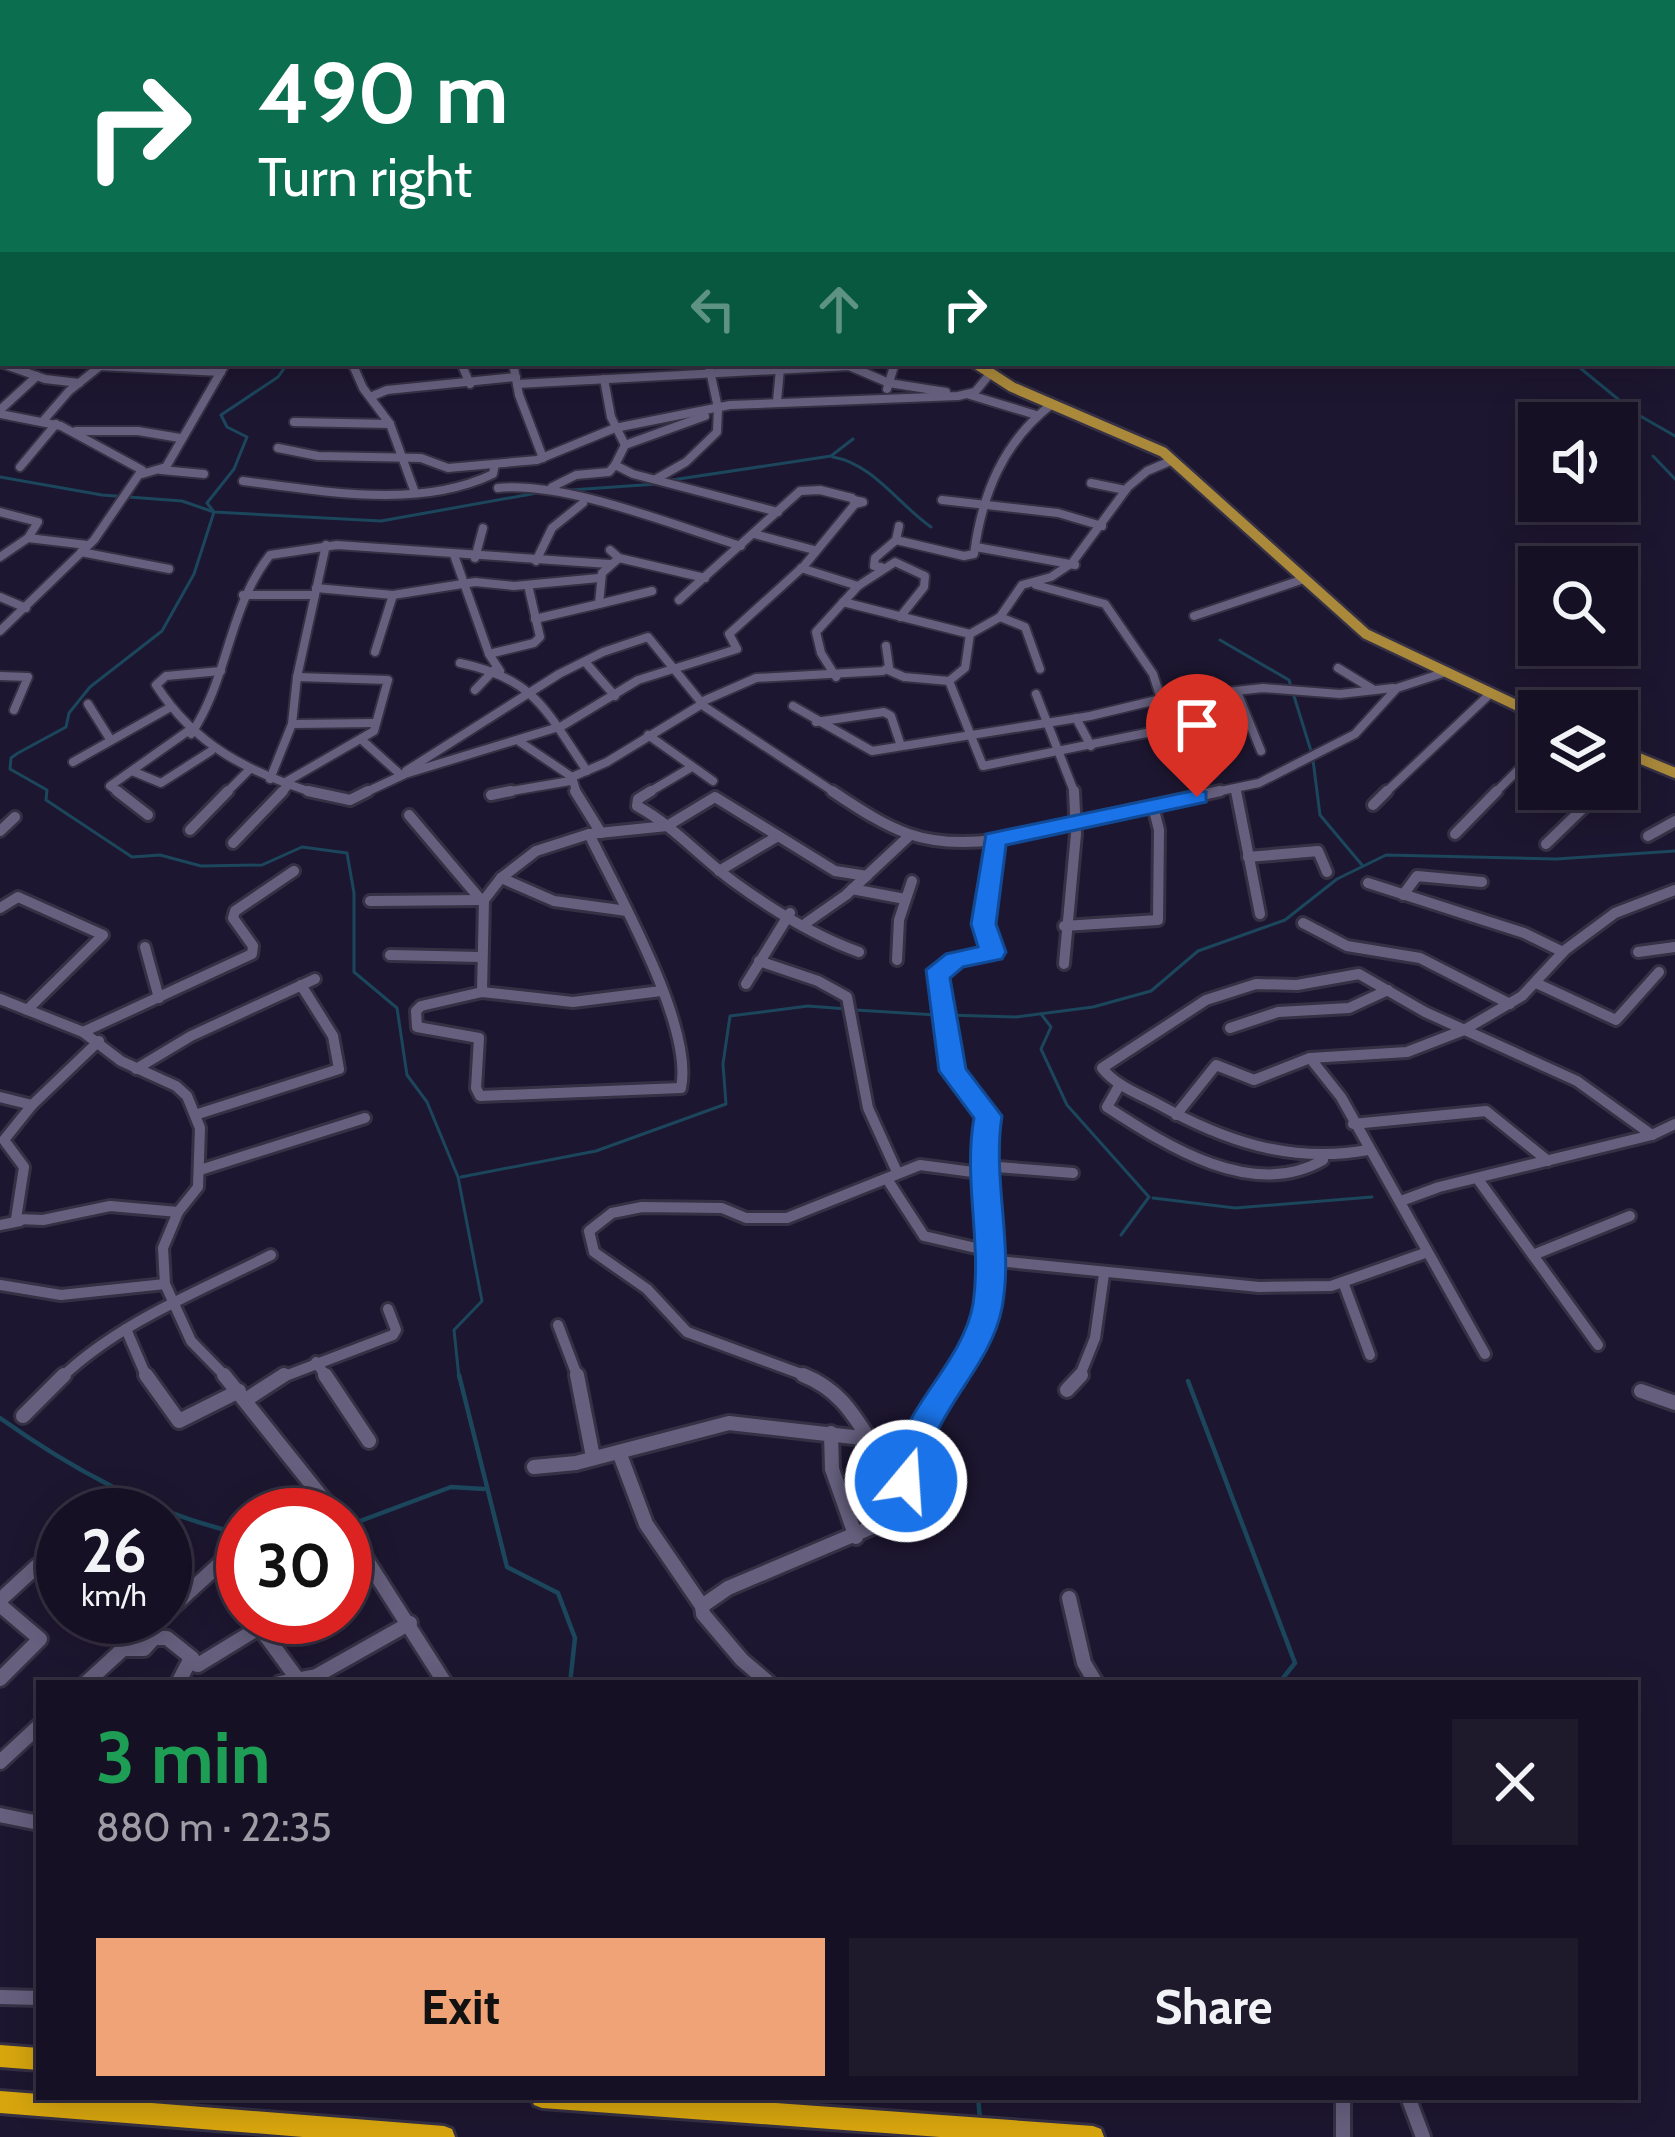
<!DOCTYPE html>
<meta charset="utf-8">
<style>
:root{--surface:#161024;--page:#1f192c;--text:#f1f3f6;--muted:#9e9da6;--line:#353041;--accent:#efa377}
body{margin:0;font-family:Cabin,sans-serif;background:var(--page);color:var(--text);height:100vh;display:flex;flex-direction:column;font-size:45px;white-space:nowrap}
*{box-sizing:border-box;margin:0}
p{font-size:39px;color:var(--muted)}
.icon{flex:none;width:66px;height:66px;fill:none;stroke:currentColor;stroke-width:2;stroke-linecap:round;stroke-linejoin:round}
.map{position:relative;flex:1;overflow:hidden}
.side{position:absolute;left:36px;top:1680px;width:1602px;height:420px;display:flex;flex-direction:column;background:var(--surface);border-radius:0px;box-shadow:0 6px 30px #0003,0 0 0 3px var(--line)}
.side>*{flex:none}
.banner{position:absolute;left:0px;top:0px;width:1677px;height:366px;box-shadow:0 6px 30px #0003,0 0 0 3px var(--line);background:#0b6e4f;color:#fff;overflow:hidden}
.buttons{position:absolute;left:1518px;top:402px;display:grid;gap:24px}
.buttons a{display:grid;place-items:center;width:120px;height:120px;border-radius:0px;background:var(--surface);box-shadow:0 6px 30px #0003,0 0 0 3px var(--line);font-size:60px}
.speed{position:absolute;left:36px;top:1488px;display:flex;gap:24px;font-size:60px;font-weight:700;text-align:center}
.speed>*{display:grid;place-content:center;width:156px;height:156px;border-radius:50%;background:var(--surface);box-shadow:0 6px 30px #0003,0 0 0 3px var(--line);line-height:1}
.speed small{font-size:30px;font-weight:400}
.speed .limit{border:18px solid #d22;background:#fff;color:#111}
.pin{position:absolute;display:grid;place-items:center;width:102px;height:102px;color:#fff;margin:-123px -51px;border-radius:50% 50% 50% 0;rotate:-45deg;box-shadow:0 0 12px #0007}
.pin .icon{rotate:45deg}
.me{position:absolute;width:132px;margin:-66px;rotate:18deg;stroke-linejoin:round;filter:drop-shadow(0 0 9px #0008)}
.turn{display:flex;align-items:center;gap:42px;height:252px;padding:0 60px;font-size:54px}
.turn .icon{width:156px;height:156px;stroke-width:2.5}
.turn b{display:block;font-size:84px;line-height:102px}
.lanes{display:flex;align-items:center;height:114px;padding:0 60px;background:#0003;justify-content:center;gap:60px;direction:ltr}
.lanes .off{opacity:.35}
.round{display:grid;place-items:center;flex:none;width:126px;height:126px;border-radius:0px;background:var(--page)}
.overview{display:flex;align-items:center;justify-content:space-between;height:204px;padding:0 60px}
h1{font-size:72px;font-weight:700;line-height:90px;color:#1e9e55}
.primary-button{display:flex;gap:24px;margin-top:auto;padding:24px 60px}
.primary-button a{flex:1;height:138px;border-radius:0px;background:var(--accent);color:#111;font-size:48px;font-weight:700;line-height:138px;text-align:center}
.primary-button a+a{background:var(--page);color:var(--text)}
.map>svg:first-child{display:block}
</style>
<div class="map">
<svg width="1675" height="2137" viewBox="0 0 1675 2137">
<rect width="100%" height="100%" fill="#1d1630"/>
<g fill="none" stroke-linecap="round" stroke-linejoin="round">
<g stroke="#1b465b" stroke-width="3">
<polyline points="288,363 278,377 221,415 227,427 247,437 234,469 207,503 214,512 194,574 162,631 90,687 69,713 66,727 18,753 11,758 10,769 47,790 46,800 132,857 160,855 201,866 262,865 302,847 347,853 354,893 354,972 397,1008 407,1075 427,1102 458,1177 482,1301 454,1330 459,1378"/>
<polyline points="1574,363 1635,413 1675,436"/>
<polyline points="1653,456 1675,479"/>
<path d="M833 457C873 464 898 504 931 527"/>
<polyline points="0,477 102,495 182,501 214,512 381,521 537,493"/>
<polyline points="672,480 831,456 853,439"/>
<polyline points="571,490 657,484"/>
<polyline points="1220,640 1289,680 1311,751"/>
<polyline points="1313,760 1320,815 1362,865"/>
<polyline points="856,1010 936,1015"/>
<polyline points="1041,1014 1051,1027 1041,1049 1067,1105 1149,1197 1121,1235"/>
<polyline points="946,1015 1016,1017 1093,1007 1151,991 1198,951 1285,920 1337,879 1386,855 1556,859 1675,851"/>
<polyline points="461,1177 596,1151 726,1104 723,1064 730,1016 808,1006 847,1009"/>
<polyline points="1153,1198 1235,1208 1372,1197"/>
</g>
<g stroke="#1b465b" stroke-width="4.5">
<polyline points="459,1375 507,1567 558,1593 575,1638 570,1683"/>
<polyline points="1188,1381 1295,1663 1279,1683"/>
<path d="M0 1418C72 1469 156 1516 243 1534"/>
<polyline points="352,1524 451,1487 484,1489"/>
<polyline points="978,2097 980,2119"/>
</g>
<defs>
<g id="minor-far3">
<polyline points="1365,1 1377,3"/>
<polyline points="35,3 44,0"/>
<polyline points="69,3 77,0"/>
<polyline points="327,3 346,0"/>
<polyline points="424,3 437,0"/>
<polyline points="474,3 493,0"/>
<polyline points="1452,3 1457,0"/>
</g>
<g id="minor-far2">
<polyline points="0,363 45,379 79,383"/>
<polyline points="352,363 363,388 390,424 414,490"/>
<polyline points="461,363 470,384"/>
<polyline points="513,363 519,395 543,458"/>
<polyline points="100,366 221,372"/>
<polyline points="604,379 611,417 625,445 615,465 633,474 778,512"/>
<polyline points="517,384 849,366 889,383 946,392"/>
<polyline points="887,389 895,363"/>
<polyline points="970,395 1036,415"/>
<polyline points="370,397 387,390 516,377"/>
<polyline points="777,401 780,369"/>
<polyline points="0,410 37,376"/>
<polyline points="0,414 61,426 142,470 94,540 0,631"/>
<polyline points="43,421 69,391 104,363"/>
<polyline points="294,422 390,424"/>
<polyline points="76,431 138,431 180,438"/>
<polyline points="625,445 705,416"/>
<polyline points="278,448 318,456 421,458 448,468 537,460 615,428 730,405 958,396 975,392 989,375"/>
<polyline points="20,467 56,424"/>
<polyline points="161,470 204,474"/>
<polyline points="142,474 166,467 226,363"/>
<polyline points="656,479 686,462 717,432 718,408 709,366"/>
<path d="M243 481C323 491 418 510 493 474L495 464"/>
<polyline points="1091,483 1125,490"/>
<polyline points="552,487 576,475 609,472 615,465"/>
<path d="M498 488C565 481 675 526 741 546"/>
<polyline points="942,500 1058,513 1102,526"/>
<polyline points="0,512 38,522 28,538"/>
<polyline points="754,534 814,550"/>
<path d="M896 540 964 556 974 554C982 494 1003 442 1052 404"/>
<polyline points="976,547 1075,565"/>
<polyline points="81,552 169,569"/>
<polyline points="454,555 489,654"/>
<polyline points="0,557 28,538 87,545"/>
<polyline points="475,558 483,528"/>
<polyline points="619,558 705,578"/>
<polyline points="536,561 552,528 583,503"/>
<polyline points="881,567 874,566 875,558 896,540 899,526"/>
<polyline points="801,568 858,586 816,632 821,653 836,677"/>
<polyline points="1036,585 1105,604 1153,674 1161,699"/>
<polyline points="858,586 895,562 925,576 924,587 900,617"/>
<polyline points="316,588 393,595 475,582 514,586 599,578"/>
<polyline points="243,595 315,595"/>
<polyline points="0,597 26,608"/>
<polyline points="679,600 800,491 820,490 852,498 855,504"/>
<polyline points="843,602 970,634 1000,617 1022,585 1051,577 1072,563 1128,487 1147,471 1173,460"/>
<polyline points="599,604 652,591"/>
<polyline points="1194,616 1304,579"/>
<polyline points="1000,617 1025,627 1040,669"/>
<polyline points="535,619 599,604 602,573 619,558 610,550"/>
<polyline points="970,634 965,668 949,681 983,766 1245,713"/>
<polyline points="375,652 393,595"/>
<path d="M460 663C536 679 546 711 587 771"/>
<polyline points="586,663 615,696"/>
<polyline points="1338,668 1374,690"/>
<polyline points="888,670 904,677 949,681"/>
<path d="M221 671 166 676 156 685C196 747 249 772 317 794"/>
<polyline points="500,671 489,654 534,643 540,637 528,585"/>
<polyline points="0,676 28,677 14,710"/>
<polyline points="475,690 494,670"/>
<polyline points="1237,692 1261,751"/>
<polyline points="1036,694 1075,794"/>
<polyline points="701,702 756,678 883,671 889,667 886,646"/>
<polyline points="88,704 110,739"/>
<polyline points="793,706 872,751 1090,716 1161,699 1263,688 1340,694 1393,688"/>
<polyline points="1076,718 1091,746"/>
<polyline points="816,722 884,712 891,716 901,746"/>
<polyline points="292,724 297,677 326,545"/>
<path d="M191 734C229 678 228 608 270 555L337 545 609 564"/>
<polyline points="648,735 713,781"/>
<polyline points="363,741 401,775"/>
<polyline points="520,742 572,777 577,794"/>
<polyline points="73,762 169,708"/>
<polyline points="132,771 161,783 211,751"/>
<polyline points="406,771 559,674 603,652 648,637 705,707 837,794"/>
<polyline points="1617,775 1635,757"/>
<polyline points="572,777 607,762 702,704"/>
<polyline points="270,779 292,724 375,723"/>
<polyline points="284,783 374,731 388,680 297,677"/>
<polyline points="1236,789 1237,794"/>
<polyline points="121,794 110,786 188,731"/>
<polyline points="225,794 248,771"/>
<polyline points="280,794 289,785"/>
<polyline points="362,794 405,774 562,726 638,680 737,649 729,634 804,566 855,504 863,502 854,500"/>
<polyline points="494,794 570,781"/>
<polyline points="646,794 690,768"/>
<polyline points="1206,794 1259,783 1355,734 1397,688 1446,672"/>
<polyline points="1384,794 1491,693"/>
<polyline points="1494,794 1539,749"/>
<polyline points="1598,794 1604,789"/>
</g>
<g id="minor-far1">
<polyline points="117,791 148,815"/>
<polyline points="308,791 350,800 368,791"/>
<polyline points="575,791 601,833"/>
<path d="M651 791 638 799 637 806C674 826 701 858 734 882 771 909 817 937 859 952"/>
<path d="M832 791C892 831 922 849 995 840"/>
<polyline points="1236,791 1260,914"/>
<polyline points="491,795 511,791"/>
<polyline points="1373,805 1387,791"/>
<polyline points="409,815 481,900"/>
<polyline points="190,830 228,791"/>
<polyline points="0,831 15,817"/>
<path d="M589 834C617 892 694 1026 681 1088L480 1096 476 1088 479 1038 417 1027 416 1011 421 1006 482 992 573 1002 661 991"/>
<polyline points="1455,834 1497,791"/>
<polyline points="1648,836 1675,821"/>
<polyline points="233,843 283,791"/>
<polyline points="1546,844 1601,791"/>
<polyline points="1248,857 1318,851 1327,872"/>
<polyline points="719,871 778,836"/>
<polyline points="501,878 554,901 627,911"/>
<polyline points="1368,883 1524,933 1563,952"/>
<polyline points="852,889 905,899"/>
<polyline points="1403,895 1417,876 1482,882"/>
<polyline points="370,901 484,900"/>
<polyline points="0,908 18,897 103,935 27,1010"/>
<polyline points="806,923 846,895 908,837"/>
<polyline points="1303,923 1347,946 1420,958 1510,1004"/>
<polyline points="1064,926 1158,920 1159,830 1153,806"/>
<polyline points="145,947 159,998"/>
<polyline points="1638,952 1675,947"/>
<polyline points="390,955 481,957"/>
<polyline points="897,960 899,920 912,881"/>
<polyline points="759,961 818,981 847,997 868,1108 897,1172"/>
<polyline points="1064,964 1076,834 1074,791"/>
<polyline points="1536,983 1616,1020 1659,972"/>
<polyline points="746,984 790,913"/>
<polyline points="482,992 484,900 501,878 536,851 589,834 667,826 715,797 835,871 867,876"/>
<polyline points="0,999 83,1032 121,1061 176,1086 187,1096 200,1128 198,1187 178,1212 163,1248 165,1284 191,1341 227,1378"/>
<polyline points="1230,1028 1278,1012 1349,1008 1388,990"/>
<polyline points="83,1032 252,954 253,946 233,918 235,911 294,871"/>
<polyline points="99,1041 32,1105 4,1140 24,1167 16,1219 43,1220 110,1206 178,1212"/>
<polyline points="1310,1058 1341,1097 1485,1354"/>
<polyline points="136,1069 191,1036 315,979"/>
<path d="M1120 1084 1107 1107C1167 1146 1253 1201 1323 1160"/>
<polyline points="0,1097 32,1105"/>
<polyline points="198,1114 339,1069 333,1036 301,985"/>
<polyline points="1176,1115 1216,1065 1254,1080 1310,1058 1407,1052 1464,1030 1522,996 1565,950 1615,913 1675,890"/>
<polyline points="1353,1124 1486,1111 1548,1161"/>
<path d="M1368 1150C1290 1164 1224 1141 1156 1103 1137 1093 1115 1085 1102 1068L1206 1000 1256 984 1297 985 1359 974 1425 1012 1577 1081 1652 1135"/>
<polyline points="985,1166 1073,1173"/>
<polyline points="200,1170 365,1118"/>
<polyline points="1477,1178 1598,1345"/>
<polyline points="887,1179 924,1236 989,1251"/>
<polyline points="1401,1201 1439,1187 1652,1135 1675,1124"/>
<polyline points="0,1225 20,1221"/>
<polyline points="1533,1255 1630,1216"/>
<polyline points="987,1260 1259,1287 1331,1286 1425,1253"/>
<polyline points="1343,1282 1370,1355"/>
<polyline points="0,1285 61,1295 165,1284"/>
<polyline points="558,1325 578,1378"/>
<polyline points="126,1329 147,1378"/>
<polyline points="316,1362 327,1378"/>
<path d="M61 1378C119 1322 200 1291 271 1255"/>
<polyline points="280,1378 393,1335 396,1330 388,1309"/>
<polyline points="812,1378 687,1332 647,1289 594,1252 589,1231 612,1213 642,1207 722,1208 746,1218 787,1218 920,1165 988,1174"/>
<polyline points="952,1378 984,1322 990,1207 983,1149 988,1116 953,1071 937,978 939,970 955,960 993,952 984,924 995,840 1220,791"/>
<polyline points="1079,1378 1095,1338 1104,1274"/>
</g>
<g id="minor">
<polyline points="146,1375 179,1421 239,1391"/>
<polyline points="224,1375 336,1515"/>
<polyline points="325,1375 369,1441"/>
<polyline points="577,1375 593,1457"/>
<path d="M803 1375C836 1388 851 1410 869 1439"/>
<polyline points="1067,1390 1081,1375"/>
<polyline points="1641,1391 1675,1403"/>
<polyline points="247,1399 284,1375"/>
<polyline points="23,1416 64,1375"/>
<polyline points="831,1433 832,1469 856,1537"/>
<polyline points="619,1452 646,1524 702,1606"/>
<polyline points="534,1467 576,1463 729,1423 880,1440 921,1430"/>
<polyline points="345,1526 445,1683"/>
<polyline points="1069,1598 1084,1663 1096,1683"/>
<polyline points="0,1600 37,1566"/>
<polyline points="0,1605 40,1639 0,1679"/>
<polyline points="165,1614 226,1558"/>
<polyline points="252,1617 296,1677"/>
<polyline points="124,1649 163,1617"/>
<polyline points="86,1683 123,1649 144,1649 154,1638 167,1638 192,1658 189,1662 198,1665 257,1629"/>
<polyline points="178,1683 189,1662"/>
<polyline points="280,1683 316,1676 410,1623"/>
<polyline points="769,1683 742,1660 703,1614 702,1606 728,1588 898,1516 915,1444 954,1375"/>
<polyline points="0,1762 39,1726"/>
<polyline points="0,1815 39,1823"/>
<polyline points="0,1997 39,1998"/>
<polyline points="1343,2097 1343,2137"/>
<polyline points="1408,2097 1423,2137"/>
</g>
<g id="major">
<polyline points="975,363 1012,387 1163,452 1366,634 1539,716"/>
<polyline points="1617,749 1675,773"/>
</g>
<g id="highway">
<polygon points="0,2045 39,2048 39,2070 0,2067"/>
<polygon points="0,2091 39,2094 39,2097 76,2097 444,2126 452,2129 455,2137 303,2137 0,2113"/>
<polygon points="531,2097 694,2097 1093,2126 1101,2129 1104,2137 940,2137 542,2108 534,2105"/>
</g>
</defs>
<use href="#minor-far3" stroke="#353044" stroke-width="9"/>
<use href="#minor-far2" stroke="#353044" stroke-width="12"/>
<use href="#minor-far1" stroke="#353044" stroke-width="16"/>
<use href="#minor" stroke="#353044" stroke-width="20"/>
<use href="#major" stroke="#353044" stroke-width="15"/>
<use href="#highway" stroke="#353044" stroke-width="6"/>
<use href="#minor-far3" stroke="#66607e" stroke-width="6"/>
<use href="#minor-far2" stroke="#66607e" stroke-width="8"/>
<use href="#minor-far1" stroke="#66607e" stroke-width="10"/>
<use href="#minor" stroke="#66607e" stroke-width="14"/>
<use href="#major" stroke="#aa893b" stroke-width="10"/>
<use href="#highway" fill="#d7a50e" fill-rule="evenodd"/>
</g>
<path fill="#1a73e8" stroke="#114b97" stroke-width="3" d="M1197 790 1206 792V802L1006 845 996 924 1006 952 1002 959 963 967 950 978 966 1069 1002 1116C992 1179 1014 1245 1002 1308 993 1354 958 1389 938 1430 929 1449 927 1472 917 1491L906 1495 894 1491 890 1481C896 1461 900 1438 911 1419 931 1383 966 1346 973 1304 982 1242 963 1179 974 1118L939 1071 926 970 946 954 978 947 971 924 986 834Z"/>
</svg>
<div class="buttons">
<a><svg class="icon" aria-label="sound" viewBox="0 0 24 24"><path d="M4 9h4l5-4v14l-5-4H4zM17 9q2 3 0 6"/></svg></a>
<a><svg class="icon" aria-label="search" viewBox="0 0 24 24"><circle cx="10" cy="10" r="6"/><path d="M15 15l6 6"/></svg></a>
<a><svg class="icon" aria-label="layers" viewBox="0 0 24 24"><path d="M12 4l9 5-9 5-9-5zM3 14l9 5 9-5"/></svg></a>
</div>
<div class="speed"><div>26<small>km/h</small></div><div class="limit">30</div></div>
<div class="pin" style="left:1197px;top:797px;background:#d93025"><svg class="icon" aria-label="arrive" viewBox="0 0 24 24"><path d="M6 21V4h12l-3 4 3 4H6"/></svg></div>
<svg class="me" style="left:906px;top:1481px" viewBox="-20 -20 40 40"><circle r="17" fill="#1a73e8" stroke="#fff" stroke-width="3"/><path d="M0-11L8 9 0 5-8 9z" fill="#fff"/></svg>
<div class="banner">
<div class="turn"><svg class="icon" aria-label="right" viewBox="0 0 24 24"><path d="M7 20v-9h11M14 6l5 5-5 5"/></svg><div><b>490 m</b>Turn right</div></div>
<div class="lanes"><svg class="icon off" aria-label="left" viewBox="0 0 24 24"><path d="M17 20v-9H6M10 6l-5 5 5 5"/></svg><svg class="icon off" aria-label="ahead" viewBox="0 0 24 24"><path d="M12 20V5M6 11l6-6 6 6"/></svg><svg class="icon" aria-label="right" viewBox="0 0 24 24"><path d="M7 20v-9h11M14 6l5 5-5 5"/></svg></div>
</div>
<section class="side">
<div class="overview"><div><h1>3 min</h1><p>880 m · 22:35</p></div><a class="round"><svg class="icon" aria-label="close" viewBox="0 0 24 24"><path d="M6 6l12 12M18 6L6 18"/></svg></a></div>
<div class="primary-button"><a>Exit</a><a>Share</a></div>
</section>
</div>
